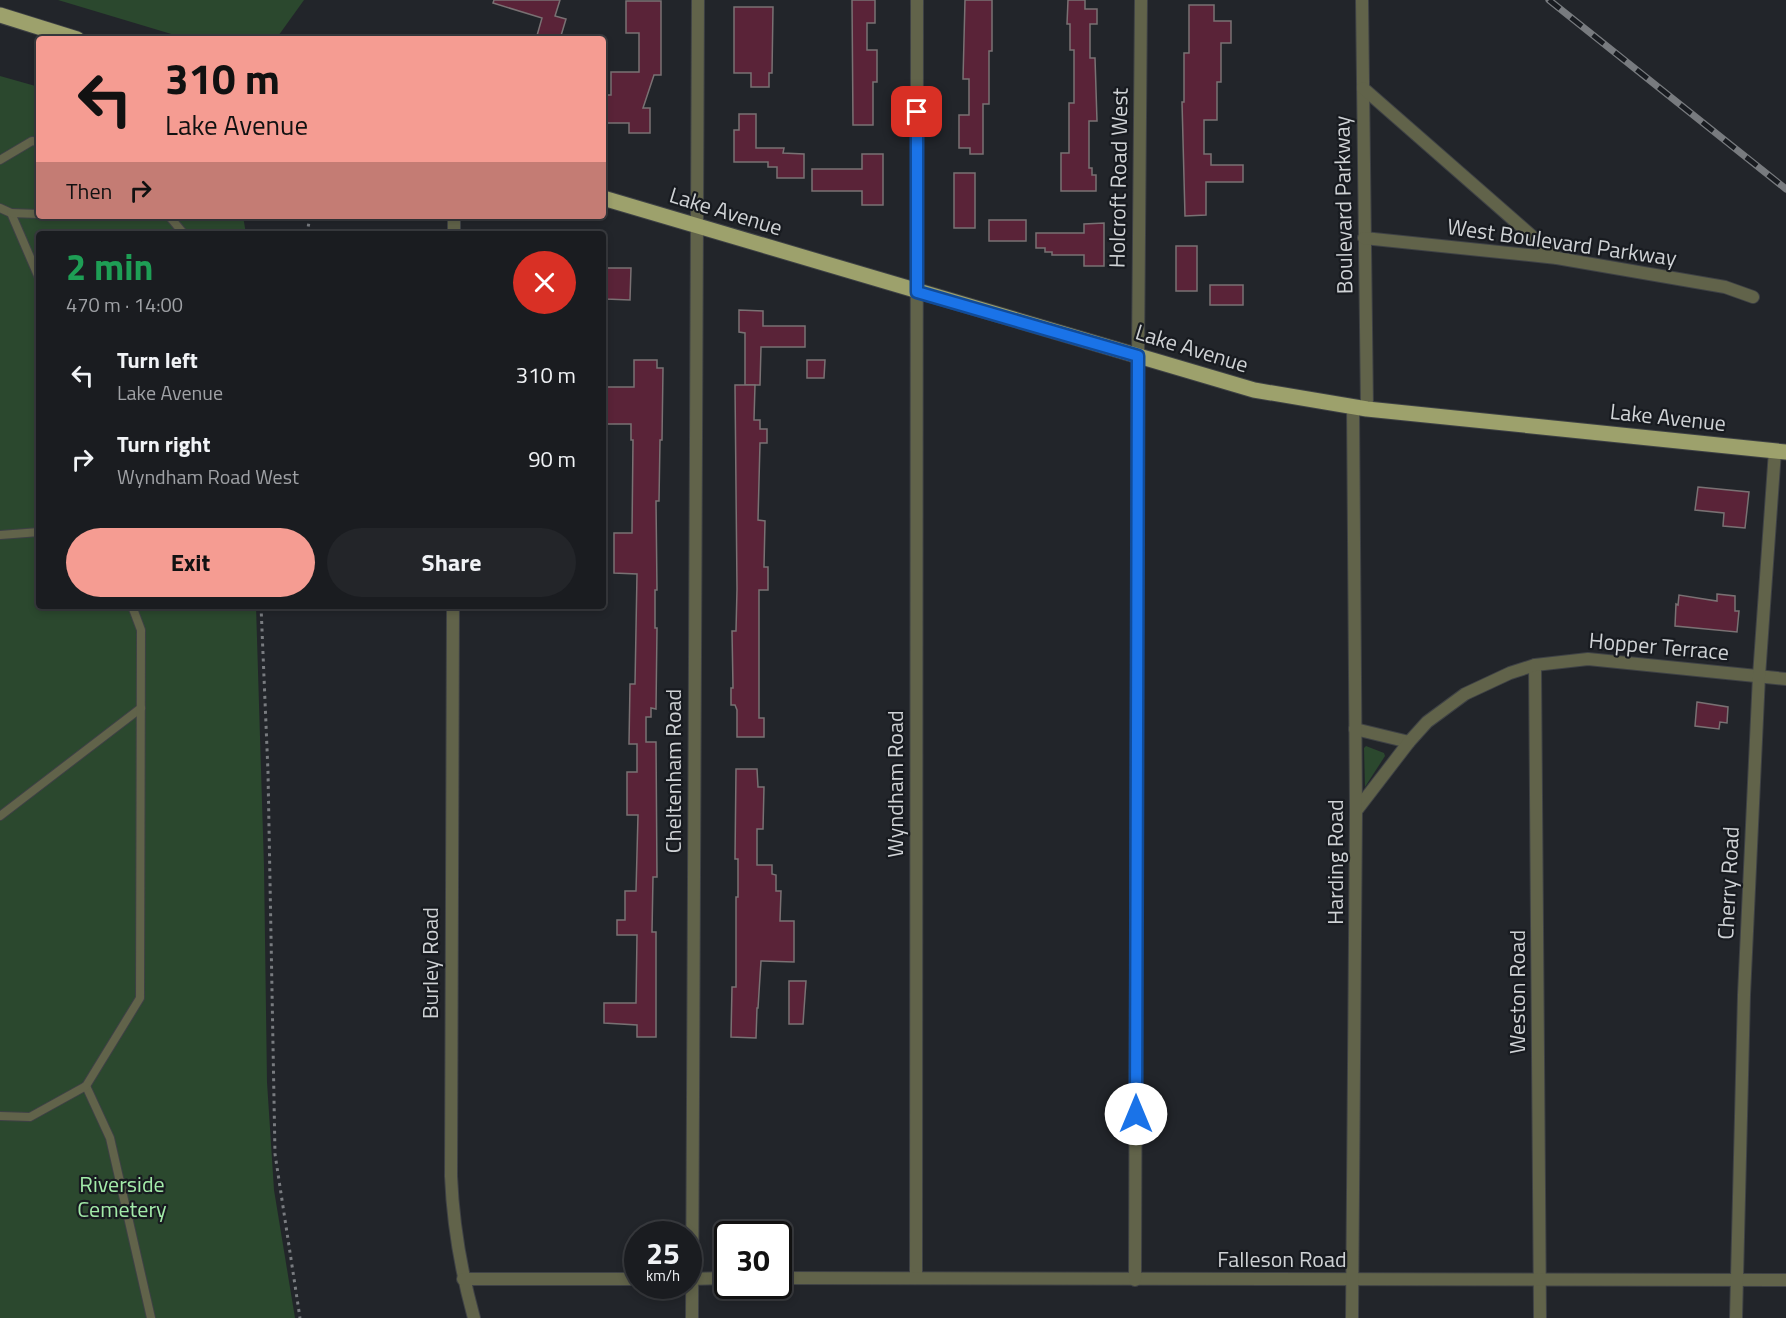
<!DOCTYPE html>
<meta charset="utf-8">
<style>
:root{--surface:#1a1c20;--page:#232529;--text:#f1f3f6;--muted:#9fa1a5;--line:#383a3e;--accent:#f59c92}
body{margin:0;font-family:"Titillium Web",sans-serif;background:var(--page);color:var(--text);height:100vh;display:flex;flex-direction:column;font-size:22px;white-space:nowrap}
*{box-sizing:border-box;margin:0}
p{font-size:20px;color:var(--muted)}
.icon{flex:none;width:33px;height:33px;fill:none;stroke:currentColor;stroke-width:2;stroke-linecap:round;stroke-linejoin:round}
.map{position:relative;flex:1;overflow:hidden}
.drawer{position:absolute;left:36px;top:231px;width:570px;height:378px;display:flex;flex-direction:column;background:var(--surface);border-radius:6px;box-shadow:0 3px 9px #0003,0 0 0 2px var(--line)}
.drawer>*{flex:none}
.guide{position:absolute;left:36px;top:36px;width:570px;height:183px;border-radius:6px;box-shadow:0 3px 9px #0003,0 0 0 2px var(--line);background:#f59c92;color:#111;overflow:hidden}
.speed{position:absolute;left:624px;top:1221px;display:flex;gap:12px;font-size:30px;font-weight:700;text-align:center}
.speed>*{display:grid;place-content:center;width:78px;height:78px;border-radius:50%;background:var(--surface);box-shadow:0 3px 9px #0003,0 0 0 2px var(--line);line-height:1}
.speed small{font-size:15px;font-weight:400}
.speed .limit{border:3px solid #111;border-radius:9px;background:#fff;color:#111}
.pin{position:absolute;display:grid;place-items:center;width:51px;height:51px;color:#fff;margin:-26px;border-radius:12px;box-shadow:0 3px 9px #0006}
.me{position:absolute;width:66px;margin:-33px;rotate:0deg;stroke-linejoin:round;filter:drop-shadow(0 0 4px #0008)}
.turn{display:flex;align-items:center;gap:21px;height:126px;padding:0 30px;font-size:27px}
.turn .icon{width:78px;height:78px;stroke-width:2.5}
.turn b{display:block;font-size:42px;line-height:51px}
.then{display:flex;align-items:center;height:57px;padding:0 30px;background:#0003;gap:12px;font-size:22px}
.round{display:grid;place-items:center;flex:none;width:63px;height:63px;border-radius:32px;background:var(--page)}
.headline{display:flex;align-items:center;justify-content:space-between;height:102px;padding:0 30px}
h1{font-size:36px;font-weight:700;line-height:45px;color:#1e9e55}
.button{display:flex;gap:12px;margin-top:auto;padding:12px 30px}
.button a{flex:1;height:69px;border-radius:36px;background:var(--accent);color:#111;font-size:24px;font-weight:700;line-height:69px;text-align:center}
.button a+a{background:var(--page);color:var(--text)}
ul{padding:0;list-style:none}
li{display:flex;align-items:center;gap:18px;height:84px;padding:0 30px}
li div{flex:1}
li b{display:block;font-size:22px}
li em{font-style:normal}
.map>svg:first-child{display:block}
</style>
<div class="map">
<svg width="1786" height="1318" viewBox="0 0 1786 1318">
<rect width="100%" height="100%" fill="#22252a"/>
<g fill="#2b482e">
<polygon points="58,0 304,0 276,39 188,39"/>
<polygon points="0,76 39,87 39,216 243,216 246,234 39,234 39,606 256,606 264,867 267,1082 274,1190 295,1318 0,1318"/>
<polygon points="1366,746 1384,753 1385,756 1365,787 1364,748"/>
</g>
<g fill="#5a2338" stroke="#797173" stroke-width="1.5">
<polygon points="494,0 560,0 555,16 566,19 560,39 536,39 542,18 493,3"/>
<polygon points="852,0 875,0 875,23 867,23 867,50 877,50 877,82 873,82 873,125 853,125"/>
<polygon points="965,0 992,0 992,51 989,51 989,104 983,104 983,154 970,154 970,148 959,148 959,115 969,115 969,79 963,79"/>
<polygon points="1068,0 1085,0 1085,9 1097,9 1097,24 1090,24 1090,58 1095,58 1097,121 1089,121 1089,168 1092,168 1092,175 1096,175 1096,191 1061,191 1061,153 1069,153 1069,103 1074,103 1074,50 1070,50 1070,24 1067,24"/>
<polygon points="626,1 661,1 661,75 654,75 643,108 650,108 650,133 629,133 629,123 603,123 603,95 611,95 611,72 639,72 639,33 626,33"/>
<polygon points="1189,5 1214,5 1214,21 1231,21 1231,43 1221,43 1221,82 1217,82 1217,120 1204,120 1204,154 1211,154 1211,165 1243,165 1243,182 1206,182 1206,215 1185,216 1182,102 1184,102 1184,53 1189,53"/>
<polygon points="734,7 773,7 772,73 769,73 769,87 751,87 751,73 734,73"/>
<polygon points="739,114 756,114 756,148 784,148 783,153 804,154 804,178 777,178 777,167 768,167 768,162 734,162 734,130 739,130"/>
<polygon points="862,154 883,154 883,205 862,205 862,191 812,191 812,169 862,169"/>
<rect x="954" y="173" width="21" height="55"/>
<rect x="989" y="220" width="37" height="21"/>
<polygon points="1104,223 1104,266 1084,266 1084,255 1052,255 1052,252 1045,252 1045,248 1036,248 1036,233 1084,233 1084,224"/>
<rect x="1176" y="246" width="21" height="45"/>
<polygon points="606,268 631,268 630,300 606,299"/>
<rect x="1210" y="285" width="33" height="20"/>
<polygon points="739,310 763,311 763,326 805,326 805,347 761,347 760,385 745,385 745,333 739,332"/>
<polygon points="634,360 657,360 657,368 663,368 662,440 660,440 659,501 656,501 657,590 655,590 655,628 657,628 656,709 651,708 651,717 646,717 646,742 656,742 657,877 653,877 652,932 656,932 656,1037 637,1037 637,1025 604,1023 604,1003 636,1003 637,935 617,935 617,920 625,920 625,891 636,891 638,815 627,815 627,772 637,772 637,744 629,744 630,684 635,684 637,574 614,573 614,533 632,533 633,440 631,440 631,424 603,424 603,387 634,387"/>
<polygon points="807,360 825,360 824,378 807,378"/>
<polygon points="735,385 755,385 754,420 760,420 760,429 767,429 767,443 760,443 758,520 765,521 764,567 768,567 768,590 759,590 759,718 764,718 764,737 737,737 737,710 735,705 731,705 731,688 733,688 732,631 736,631 737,589"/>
<polygon points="1698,487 1749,492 1745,528 1723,526 1724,513 1695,510"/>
<polygon points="1717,594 1735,596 1735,611 1739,611 1737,632 1675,626 1676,604 1678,605 1679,595 1717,601"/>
<polygon points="1697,702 1728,707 1727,723 1720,722 1719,729 1695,726"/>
<polygon points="736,769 757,769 758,787 764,787 763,829 757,829 757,865 772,865 772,874 776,875 776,891 781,891 780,921 794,921 794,962 761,961 758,1008 757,1008 756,1038 731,1037 732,987 736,987 736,897 738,897 738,859 735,859"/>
<polygon points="789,981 806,981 803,1024 789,1024"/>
</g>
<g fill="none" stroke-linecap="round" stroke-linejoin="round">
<defs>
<g id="service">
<polyline points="0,160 32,141 39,142"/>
<polyline points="0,208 11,213 39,278"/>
<polyline points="11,213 39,214"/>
<polyline points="169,216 184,234"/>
<polyline points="0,535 39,532"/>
<polyline points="0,816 141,708"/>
<polyline points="86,1086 110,1138 151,1318"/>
<polyline points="0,1116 30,1117 86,1086 140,998 141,630 132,606"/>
</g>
<g id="minor">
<polyline points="1362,0 1367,409"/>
<polyline points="1363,88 1557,258"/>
<polyline points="454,234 454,216"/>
<polyline points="1364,238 1557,258 1725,287 1753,297"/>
<path d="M453 606 451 1176C453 1225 461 1271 474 1318"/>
<polyline points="1535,665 1540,1318"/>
<polyline points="1355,729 1409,742"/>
<polyline points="1356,811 1409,742 1427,722 1465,694 1510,673 1535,665 1588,659 1786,679"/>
<polyline points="916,1277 917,0"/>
<polyline points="778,1278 1786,1280"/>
<polyline points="463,1279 638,1279"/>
<polyline points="688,1279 728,1278"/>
<polyline points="1135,1280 1138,355 1141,0"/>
<polyline points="692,1318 698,0"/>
<polyline points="1352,1318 1356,811 1353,406"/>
<polyline points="1736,1318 1744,995 1759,676 1775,451"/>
</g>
<g id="primary">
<polyline points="0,15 77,39"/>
<polyline points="603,198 1254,390 1367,409 1786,452"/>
</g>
</defs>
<use href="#service" stroke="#3e4145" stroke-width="10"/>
<use href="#minor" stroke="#3e4145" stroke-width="14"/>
<use href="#primary" stroke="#3e4145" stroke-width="17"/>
<g stroke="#797c80" stroke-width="3" stroke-dasharray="3 4.5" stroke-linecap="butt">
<polyline points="307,234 310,216"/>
<polyline points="261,606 268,772 275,1154 300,1318"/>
</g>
<use href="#service" stroke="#61634a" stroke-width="8"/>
<use href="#minor" stroke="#61634a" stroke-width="12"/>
<use href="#primary" stroke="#9da16c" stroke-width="15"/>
<defs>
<polyline id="rail" points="1549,0 1786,189"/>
</defs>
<use href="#rail" stroke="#787b7f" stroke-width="7"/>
<use href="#rail" stroke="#181b20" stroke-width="4.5" stroke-dasharray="14" stroke-linecap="butt"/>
</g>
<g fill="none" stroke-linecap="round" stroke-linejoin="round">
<defs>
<polyline id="route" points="917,112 917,292 1138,356 1136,1114"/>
</defs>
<use href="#route" stroke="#114b97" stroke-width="15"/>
<use href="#route" stroke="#1a73e8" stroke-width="10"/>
</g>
<g text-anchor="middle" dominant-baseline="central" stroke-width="4.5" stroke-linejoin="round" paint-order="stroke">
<g font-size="22" fill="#cfd2d5" stroke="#181b20">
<text transform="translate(1118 178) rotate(-89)">Holcroft Road West</text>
<text transform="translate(1343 205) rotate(-91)">Boulevard Parkway</text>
<text transform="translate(726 211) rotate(17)">Lake Avenue</text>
<text transform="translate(1562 242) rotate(8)">West Boulevard Parkway</text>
<text transform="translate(1192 348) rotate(17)">Lake Avenue</text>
<text transform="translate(1668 417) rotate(6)">Lake Avenue</text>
<text transform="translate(1659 646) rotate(5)">Hopper Terrace</text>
<text transform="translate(673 771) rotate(-90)">Cheltenham Road</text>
<text transform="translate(895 784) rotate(-90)">Wyndham Road</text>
<text transform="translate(1335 862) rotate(-90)">Harding Road</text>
<text transform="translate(1728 883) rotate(-87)">Cherry Road</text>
<text transform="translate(430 963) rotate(-90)">Burley Road</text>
<text transform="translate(1517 992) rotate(-90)">Weston Road</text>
<text x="1282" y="1259">Falleson Road</text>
</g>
<g font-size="22" fill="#a3eba9" stroke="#181b20">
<text x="122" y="1184">Riverside<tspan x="122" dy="25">Cemetery</tspan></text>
</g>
</g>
</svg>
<div class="speed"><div>25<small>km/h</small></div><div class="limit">30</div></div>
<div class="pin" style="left:917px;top:112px;background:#d93025"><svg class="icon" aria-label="arrive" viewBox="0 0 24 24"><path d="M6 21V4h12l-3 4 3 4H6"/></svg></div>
<svg class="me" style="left:1136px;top:1114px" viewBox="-20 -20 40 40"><circle r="19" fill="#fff"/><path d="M0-13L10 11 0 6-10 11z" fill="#1a73e8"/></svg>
<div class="guide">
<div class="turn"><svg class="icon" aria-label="left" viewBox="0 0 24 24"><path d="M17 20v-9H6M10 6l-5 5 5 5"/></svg><div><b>310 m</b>Lake Avenue</div></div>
<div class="then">Then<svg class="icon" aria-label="right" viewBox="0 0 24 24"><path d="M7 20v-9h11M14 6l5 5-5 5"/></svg></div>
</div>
<section class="drawer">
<div class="headline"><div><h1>2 min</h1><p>470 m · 14:00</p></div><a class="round" style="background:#d93025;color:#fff"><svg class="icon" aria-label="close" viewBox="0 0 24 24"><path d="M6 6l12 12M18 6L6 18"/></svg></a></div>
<ul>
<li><svg class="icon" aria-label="left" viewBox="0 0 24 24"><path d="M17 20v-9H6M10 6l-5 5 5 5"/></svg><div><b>Turn left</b><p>Lake Avenue</p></div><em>310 m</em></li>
<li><svg class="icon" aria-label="right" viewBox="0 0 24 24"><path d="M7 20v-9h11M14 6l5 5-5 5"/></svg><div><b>Turn right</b><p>Wyndham Road West</p></div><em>90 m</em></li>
</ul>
<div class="button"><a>Exit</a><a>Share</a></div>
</section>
</div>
